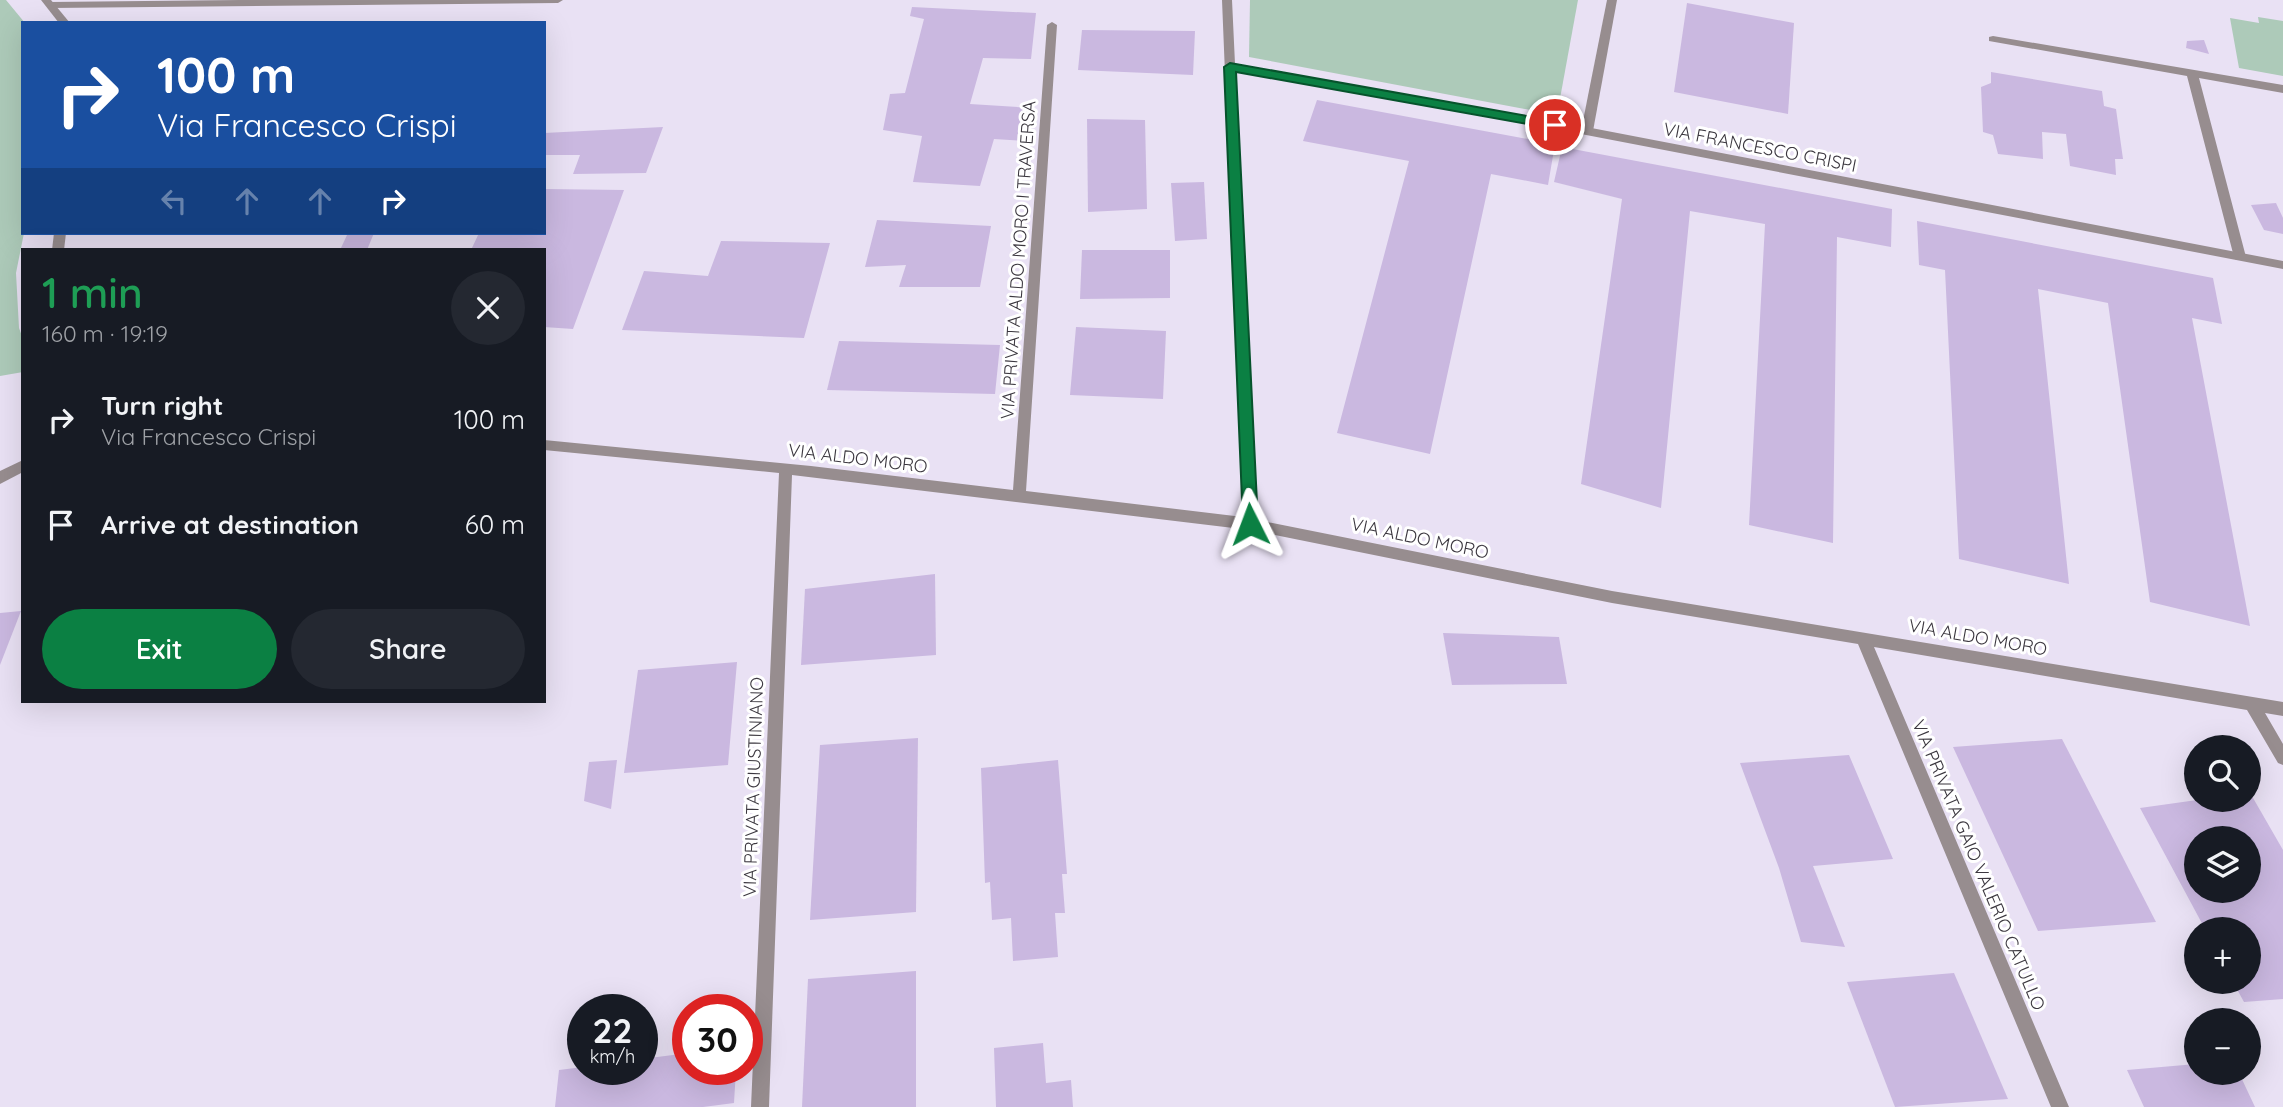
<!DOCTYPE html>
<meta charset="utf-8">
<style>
:root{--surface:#171b24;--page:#242831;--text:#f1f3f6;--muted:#9ea1a6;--accent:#0b8043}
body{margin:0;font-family:Quicksand,sans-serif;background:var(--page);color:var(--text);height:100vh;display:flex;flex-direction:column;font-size:26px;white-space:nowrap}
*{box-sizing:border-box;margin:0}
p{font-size:23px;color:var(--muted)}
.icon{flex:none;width:38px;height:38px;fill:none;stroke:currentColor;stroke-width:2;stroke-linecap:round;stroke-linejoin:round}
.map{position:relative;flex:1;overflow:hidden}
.details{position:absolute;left:21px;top:248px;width:525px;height:455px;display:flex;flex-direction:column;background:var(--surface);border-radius:0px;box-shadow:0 7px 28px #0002}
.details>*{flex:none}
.top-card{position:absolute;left:21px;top:21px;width:525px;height:214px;border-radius:0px;box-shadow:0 7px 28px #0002;background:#1a4fa0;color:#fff;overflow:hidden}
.controls{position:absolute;left:2184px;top:735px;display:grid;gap:14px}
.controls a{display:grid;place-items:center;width:77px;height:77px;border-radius:50%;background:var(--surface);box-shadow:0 7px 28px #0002;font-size:35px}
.speed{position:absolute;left:567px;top:994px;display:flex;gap:14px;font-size:35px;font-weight:700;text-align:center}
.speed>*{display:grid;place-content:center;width:91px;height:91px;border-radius:50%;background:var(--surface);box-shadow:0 7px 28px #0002;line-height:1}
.speed small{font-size:18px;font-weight:400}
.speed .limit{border:10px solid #d22;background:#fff;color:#111}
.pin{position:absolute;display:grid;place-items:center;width:60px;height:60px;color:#fff;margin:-30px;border:4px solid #fff;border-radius:50%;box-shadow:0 2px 7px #0007}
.me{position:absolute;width:77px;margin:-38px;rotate:357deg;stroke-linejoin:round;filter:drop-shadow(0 0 5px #0008)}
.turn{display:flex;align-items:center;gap:24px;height:147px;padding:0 21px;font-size:32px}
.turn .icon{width:91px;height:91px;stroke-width:2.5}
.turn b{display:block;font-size:49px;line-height:60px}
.lanes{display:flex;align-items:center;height:66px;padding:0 21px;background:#0003;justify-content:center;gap:35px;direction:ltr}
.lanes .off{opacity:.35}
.round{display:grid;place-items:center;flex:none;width:74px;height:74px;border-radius:37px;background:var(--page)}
.summary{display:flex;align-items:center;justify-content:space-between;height:119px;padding:0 21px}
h1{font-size:42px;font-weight:600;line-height:52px;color:#1e9e55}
.cta{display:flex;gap:14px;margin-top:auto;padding:14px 21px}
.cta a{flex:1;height:80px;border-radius:42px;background:var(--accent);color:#fff;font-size:28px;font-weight:600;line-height:80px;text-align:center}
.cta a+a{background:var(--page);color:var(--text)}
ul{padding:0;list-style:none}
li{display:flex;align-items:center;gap:21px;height:105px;padding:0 21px}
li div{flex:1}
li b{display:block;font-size:26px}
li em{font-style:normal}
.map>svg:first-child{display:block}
</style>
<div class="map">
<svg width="2283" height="1107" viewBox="0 0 2283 1107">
<rect width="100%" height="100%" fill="#e9e1f4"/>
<g fill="#adcab9">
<polygon points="0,0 6,0 25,23 23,23 24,233 16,273 19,328 23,339 23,372 0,376"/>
<polygon points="1250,0 1578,0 1557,115 1249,57"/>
<polygon points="2258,17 2283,21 2283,76 2239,68 2230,18 2259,23"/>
</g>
<g fill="#cab8e0" fill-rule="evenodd">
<polygon points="1687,3 1794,23 1788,114 1674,92"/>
<polygon points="912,7 1036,13 1031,59 983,58 970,104 1032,108 1025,141 994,139 980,186 913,182 922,136 883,130 890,94 905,93 924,19 910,16"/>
<polygon points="1082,30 1195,31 1193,75 1078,70"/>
<polygon points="2204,40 2209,54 2186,48 2187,41"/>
<polygon points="1991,72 2102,91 2104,106 2116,109 2123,159 2115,159 2116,175 2070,166 2066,134 2042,132 2043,159 1998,154 1993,135 1983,132 1981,87 1991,83"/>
<polygon points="1317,100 1555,144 1548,185 1491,174 1430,454 1337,433 1409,161 1303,141"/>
<polygon points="1087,119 1145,120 1147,209 1088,212"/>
<polygon points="663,127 646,173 573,174 580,155 544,155 544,133"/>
<polygon points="1562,147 1892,209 1891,247 1837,237 1833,543 1749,525 1765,224 1690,211 1661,508 1581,484 1622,199 1554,182"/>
<polygon points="1204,182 1207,239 1175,241 1171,183"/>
<polygon points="544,189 624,190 573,329 544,327 544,250 471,250 479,233 544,233"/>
<polygon points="2276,203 2283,218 2283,234 2264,230 2251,205"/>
<polygon points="877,220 991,226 980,287 899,287 906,265 865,267"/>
<polygon points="1917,221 2213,278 2222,324 2192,318 2250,626 2150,602 2108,303 2038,289 2069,584 1959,559 1945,270 1919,265"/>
<polygon points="348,233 374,233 367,250 340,250"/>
<polygon points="721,241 830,243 804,338 622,330 644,271 708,276"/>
<polygon points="1082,250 1170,250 1170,298 1080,299"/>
<polygon points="1076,327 1166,331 1163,399 1070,395"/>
<polygon points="839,341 1000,345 995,394 827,390"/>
<polygon points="935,574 936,655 801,665 805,589"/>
<polygon points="21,611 0,665 0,613"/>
<polygon points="1443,633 1559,637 1567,684 1452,685"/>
<polygon points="737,662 728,765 624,773 638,670"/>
<polygon points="918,738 916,912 810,920 820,745"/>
<polygon points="2062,739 2156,922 2038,931 1953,747"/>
<polygon points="1849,755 1893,859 1813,866 1845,947 1801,942 1779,868 1740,763"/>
<polygon points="617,760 611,809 584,801 589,762"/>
<polygon points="1058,760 1067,874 1062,874 1065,913 1055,913 1058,957 1013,961 1011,918 992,920 990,882 985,883 981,768"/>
<path d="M2249 791 2283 850V999L2244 1002 2233 982H2249V929H2205L2140 808 2197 800H2249ZM2196 838H2249V891H2196Z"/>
<polygon points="916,971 916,1107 802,1107 808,979"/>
<polygon points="1954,973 2008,1099 1895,1107 1847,982"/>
<polygon points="1043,1043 1046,1083 1071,1080 1073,1107 996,1107 994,1048"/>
<polygon points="688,1053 688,1069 736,1069 734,1103 703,1107 555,1107 559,1070 583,1067 583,1069 642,1069 642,1059"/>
<polygon points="2196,1064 2196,1073 2239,1073 2255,1107 2144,1107 2127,1070"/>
</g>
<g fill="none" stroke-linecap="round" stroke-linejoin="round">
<g fill="#978d8f" fill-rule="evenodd">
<polygon points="239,0 563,0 558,3 51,8 46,5 51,2"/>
<polygon points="1607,0 1617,0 1593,131 1587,135 1581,131"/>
<polygon points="1993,36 2283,85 2283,93 2199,78 2246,257 2244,260 2236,260 2234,257 2187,76 1989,41 1989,37"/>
</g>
<g fill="#978d8f" fill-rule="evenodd">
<polygon points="41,0 51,0 70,23 59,23"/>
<polygon points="1222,0 1232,0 1235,64 1555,121 2283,261 2283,269 1555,129 1235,71 1257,520 1612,591 2283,702 2283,716 2265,713 2283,744 2283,765 2278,763 2247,710 1874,647 2069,1107 2051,1107 1858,644 1612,603 1250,530 792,475 769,1107 751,1107 779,473 544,450 544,440 811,466 1013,490 1047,25 1052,22 1057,25 1026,491 1243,517"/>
<polygon points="54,233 66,233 64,250 52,250"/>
<polygon points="23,460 23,472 0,484 0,471"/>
</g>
</g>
<polygon fill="#0b8043" stroke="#07532c" stroke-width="2" points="1230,63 1555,121 1562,125 1555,129 1236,72 1258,524 1250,531 1243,524 1224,67"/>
<g text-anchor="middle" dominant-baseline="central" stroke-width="6" stroke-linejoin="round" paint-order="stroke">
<g font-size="18" fill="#3b373f" stroke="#fff">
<text transform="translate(1760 147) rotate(11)">VIA FRANCESCO CRISPI</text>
<text transform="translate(1018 260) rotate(-86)">VIA PRIVATA ALDO MORO I TRAVERSA</text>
<text transform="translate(858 458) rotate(7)">VIA ALDO MORO</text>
<text transform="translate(1420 538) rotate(12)">VIA ALDO MORO</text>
<text transform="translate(1978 637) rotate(10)">VIA ALDO MORO</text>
<text transform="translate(753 787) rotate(-88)">VIA PRIVATA GIUSTINIANO</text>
<text transform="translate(1979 865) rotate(67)">VIA PRIVATA GAIO VALERIO CATULLO</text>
</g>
</g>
</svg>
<div class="controls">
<a><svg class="icon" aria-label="search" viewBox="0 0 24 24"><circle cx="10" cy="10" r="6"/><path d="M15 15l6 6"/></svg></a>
<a><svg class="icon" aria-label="layers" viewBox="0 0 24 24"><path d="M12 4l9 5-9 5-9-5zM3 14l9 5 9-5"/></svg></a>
<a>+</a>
<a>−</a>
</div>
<div class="speed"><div>22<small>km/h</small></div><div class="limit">30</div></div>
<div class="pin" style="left:1555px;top:125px;background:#d93025"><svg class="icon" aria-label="arrive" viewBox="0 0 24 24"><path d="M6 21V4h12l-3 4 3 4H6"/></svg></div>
<svg class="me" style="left:1250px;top:524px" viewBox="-20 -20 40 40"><path d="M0-17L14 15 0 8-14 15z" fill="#0b8043" stroke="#fff" stroke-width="4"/></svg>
<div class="top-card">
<div class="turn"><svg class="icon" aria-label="right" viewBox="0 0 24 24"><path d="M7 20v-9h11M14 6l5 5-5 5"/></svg><div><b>100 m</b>Via Francesco Crispi</div></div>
<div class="lanes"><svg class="icon off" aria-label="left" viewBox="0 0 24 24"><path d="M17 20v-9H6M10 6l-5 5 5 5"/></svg><svg class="icon off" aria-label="ahead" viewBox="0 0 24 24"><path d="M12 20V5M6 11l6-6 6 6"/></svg><svg class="icon off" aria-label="ahead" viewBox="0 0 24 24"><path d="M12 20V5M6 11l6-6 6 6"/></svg><svg class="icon" aria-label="right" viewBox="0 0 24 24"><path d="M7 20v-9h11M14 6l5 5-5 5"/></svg></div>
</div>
<section class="details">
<div class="summary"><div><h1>1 min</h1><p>160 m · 19:19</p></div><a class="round"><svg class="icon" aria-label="close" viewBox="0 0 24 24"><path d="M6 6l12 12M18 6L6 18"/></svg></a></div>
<ul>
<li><svg class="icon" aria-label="right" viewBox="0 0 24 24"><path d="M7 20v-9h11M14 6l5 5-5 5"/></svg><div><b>Turn right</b><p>Via Francesco Crispi</p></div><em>100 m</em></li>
<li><svg class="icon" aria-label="arrive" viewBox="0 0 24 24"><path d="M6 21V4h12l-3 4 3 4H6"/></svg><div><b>Arrive at destination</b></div><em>60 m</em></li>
</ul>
<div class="cta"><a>Exit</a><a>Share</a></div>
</section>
</div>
